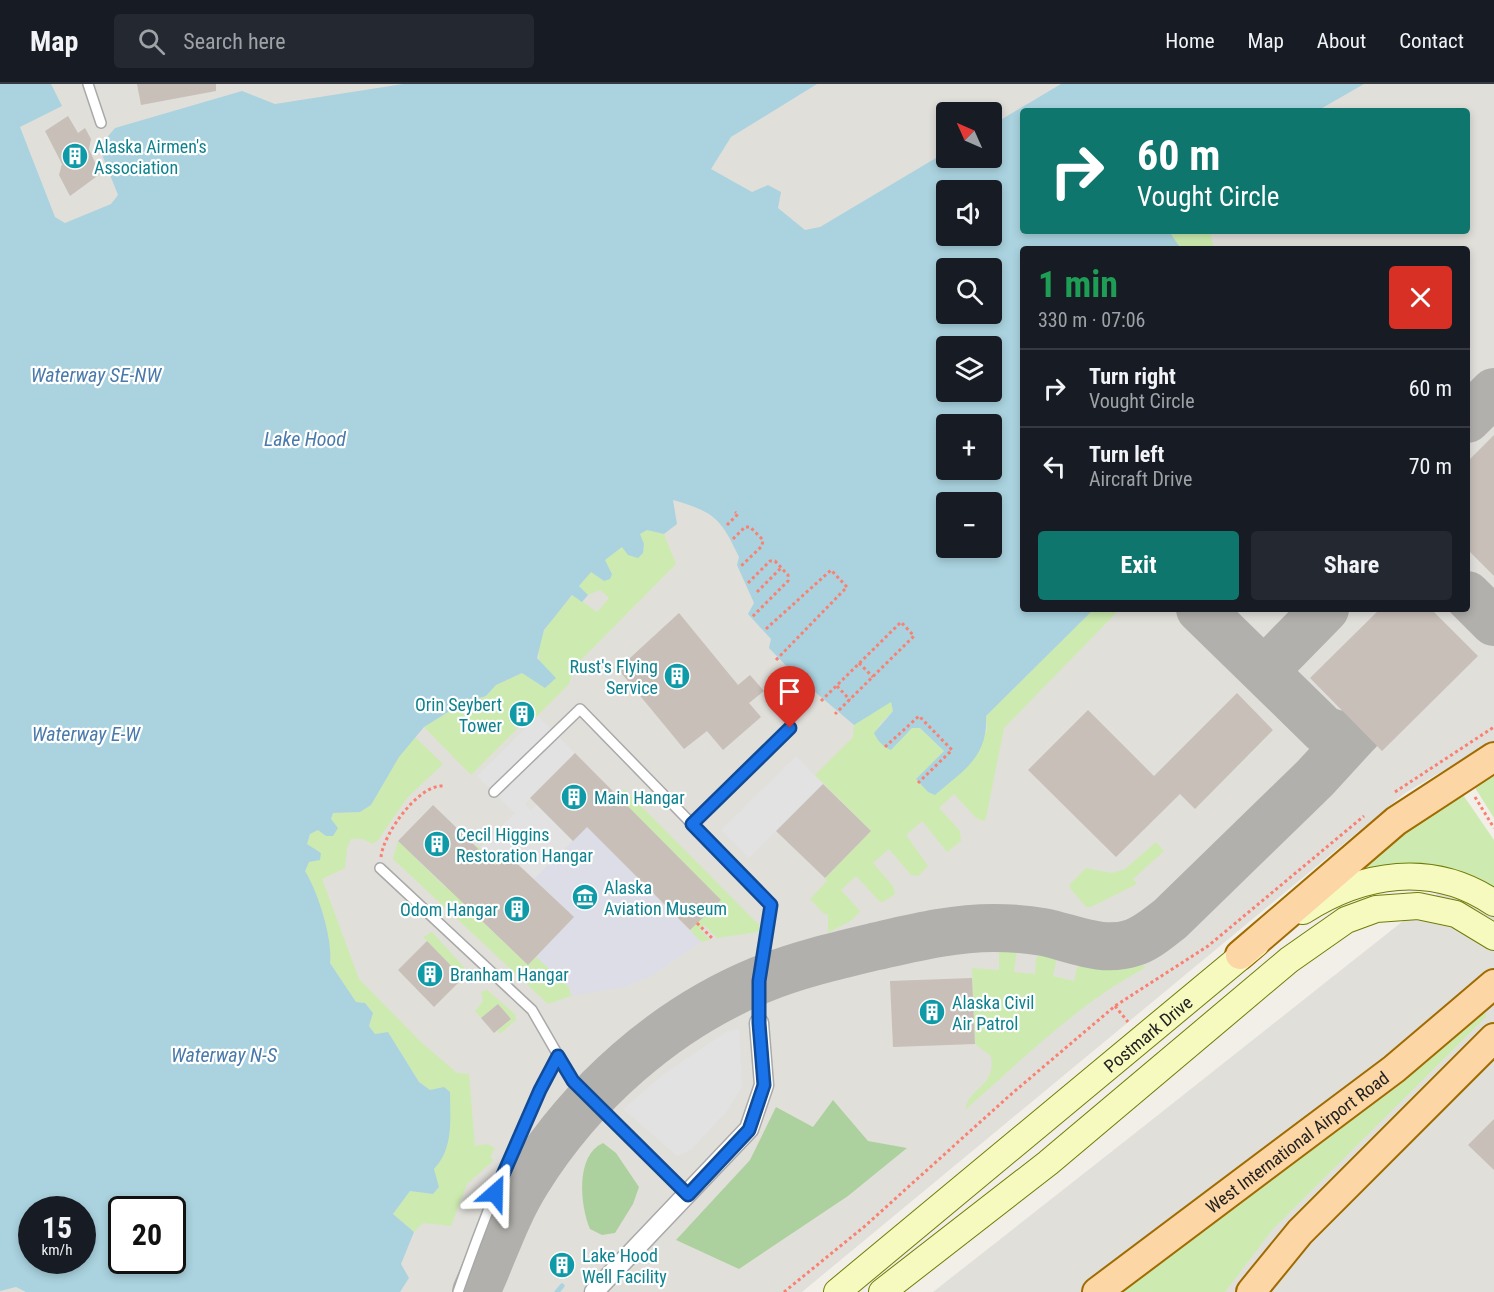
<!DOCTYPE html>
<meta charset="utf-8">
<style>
:root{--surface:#171b24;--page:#242831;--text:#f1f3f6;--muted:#9ea1a6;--line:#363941;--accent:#0f766e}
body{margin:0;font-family:"Roboto Condensed",sans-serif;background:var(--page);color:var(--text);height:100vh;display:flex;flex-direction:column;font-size:22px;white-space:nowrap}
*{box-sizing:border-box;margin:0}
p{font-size:20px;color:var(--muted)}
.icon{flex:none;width:33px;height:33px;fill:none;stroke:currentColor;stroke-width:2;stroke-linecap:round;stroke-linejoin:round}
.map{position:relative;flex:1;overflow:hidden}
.panel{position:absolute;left:1020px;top:162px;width:450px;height:366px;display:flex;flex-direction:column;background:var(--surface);border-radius:6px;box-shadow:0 3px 9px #0003}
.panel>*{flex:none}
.guide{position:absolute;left:1020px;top:24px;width:450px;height:126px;border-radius:6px;box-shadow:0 3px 9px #0003;background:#0f766e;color:#fff;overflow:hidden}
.needle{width:39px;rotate:315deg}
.buttons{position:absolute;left:936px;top:18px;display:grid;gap:12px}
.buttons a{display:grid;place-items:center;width:66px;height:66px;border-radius:6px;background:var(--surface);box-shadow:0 3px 9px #0003;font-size:30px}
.speed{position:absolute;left:18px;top:1112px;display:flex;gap:12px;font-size:30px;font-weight:700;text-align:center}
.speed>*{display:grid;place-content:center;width:78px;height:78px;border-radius:50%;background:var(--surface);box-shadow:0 3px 9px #0003;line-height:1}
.speed small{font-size:15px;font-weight:400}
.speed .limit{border:3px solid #111;border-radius:9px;background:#fff;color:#111}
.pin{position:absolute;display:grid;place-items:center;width:51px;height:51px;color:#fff;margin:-62px -26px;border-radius:50% 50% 50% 0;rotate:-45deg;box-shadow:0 0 6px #0007}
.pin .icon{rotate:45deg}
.me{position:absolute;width:66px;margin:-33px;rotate:25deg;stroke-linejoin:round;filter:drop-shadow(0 0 4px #0008)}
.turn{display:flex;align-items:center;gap:21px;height:126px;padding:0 18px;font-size:27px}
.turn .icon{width:78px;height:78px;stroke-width:2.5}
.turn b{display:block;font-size:42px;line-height:51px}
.round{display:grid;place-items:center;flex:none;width:63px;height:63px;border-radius:6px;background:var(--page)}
.head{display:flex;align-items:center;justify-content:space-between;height:102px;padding:0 18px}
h1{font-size:36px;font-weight:700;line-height:45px;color:#1e9e55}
.button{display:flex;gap:12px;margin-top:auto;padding:12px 18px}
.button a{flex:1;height:69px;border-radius:6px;background:var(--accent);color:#fff;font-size:24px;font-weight:700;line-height:69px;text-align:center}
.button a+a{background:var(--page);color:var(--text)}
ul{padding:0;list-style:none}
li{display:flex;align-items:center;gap:18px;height:78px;padding:0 18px;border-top:2px solid var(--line)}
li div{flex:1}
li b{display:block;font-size:22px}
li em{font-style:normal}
header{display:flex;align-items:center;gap:36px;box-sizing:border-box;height:84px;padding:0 30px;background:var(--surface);border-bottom:2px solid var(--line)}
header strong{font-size:28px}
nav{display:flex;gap:33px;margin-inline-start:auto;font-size:21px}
.search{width:420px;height:54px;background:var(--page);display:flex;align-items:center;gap:15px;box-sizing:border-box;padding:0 21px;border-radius:6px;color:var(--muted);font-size:22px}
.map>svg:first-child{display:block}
</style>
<header>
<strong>Map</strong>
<div class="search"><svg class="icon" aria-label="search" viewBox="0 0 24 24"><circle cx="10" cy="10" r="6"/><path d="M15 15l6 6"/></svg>Search here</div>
<nav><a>Home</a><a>Map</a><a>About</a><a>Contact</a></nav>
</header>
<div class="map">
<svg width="1494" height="1208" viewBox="0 0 1494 1208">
<rect width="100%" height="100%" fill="#f2efe9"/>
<g fill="#e1dfda" fill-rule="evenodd">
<path d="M0 0H1494V657L1405 709 802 1208H0ZM1023 27H1467V147H1023ZM946 28H992V74H946ZM946 106H992V152H946ZM1023 165H1467V525H1023ZM946 184H992V230H946ZM946 262H992V308H946ZM946 340H992V386H946ZM946 418H992V464H946ZM32 1125H82V1176H32ZM122 1125H172V1176H122Z"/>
<polygon points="1494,765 1494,1208 933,1208 1134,1050"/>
</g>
<g fill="#cdebb0">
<polygon points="1169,147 1210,147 1214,165 1181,165"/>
<path d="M647 446 664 450 676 480 575 582 569 600 533 636 534 625 528 619H516L511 624V637L517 645 471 691 424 643 461 620 486 612 496 601 522 589 545 604C531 554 541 548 573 511L597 528 609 514 600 506 588 511 578 502 591 487 603 497 612 489 604 476 622 463 643 469 644 460 639 450Z"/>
<polygon points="1094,525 1120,525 1004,644 986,734 984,737 976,734 954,710 939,724 960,747 961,757 947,768 922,737 906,751 928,782 918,792 911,791 889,765 873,779 893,802 895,810 883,818 879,817 856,792 841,806 860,827 852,836 828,849 828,831 823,829 810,815 827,797 825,794 871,747 815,691 853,653 854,641 891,617 893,627 879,641 891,666 912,644 920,644 944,667 987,648 986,632"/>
<path d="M415 653 443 680 407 714 378 756 373 760 362 755H351L347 764 345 784 322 795 359 895 422 959 457 989 469 990 475 1062 487 1060 495 1064 490 1073 494 1076 467 1100 451 1142 423 1139 414 1148 393 1130 410 1107 433 1110 430 1006 419 998 388 948 375 950 369 942 373 929 365 919 356 918 330 879C333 856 318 807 304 787L309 778 320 769 307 760 310 750 318 745 326 752 333 729 359 728 371 721 399 673Z"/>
<polygon points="1494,684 1494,734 1472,699"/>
<polygon points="624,705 758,840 760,842 758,848 717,854 704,841 700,845 710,856 701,858 690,846 720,816 597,732"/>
<polygon points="1459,705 1494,756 1494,803 1427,781 1366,784 1361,781"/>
<path d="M398 757 446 804 481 768 476 763 478 762 497 779 461 818 528 881 536 873 541 876C551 885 571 898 571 912L548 920 393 775Z"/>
<polygon points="1156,758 1164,767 1133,795 1137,800 1091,823 1086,823 1070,804 1070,800 1086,784 1112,789 1125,785"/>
<polygon points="432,848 470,890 467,898 423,853"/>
<path d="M1005 860H1013L1017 865 1014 888 1035 890 1036 875 1042 865 1056 868 1057 873 1053 892 1074 897 1077 884 1085 876 1113 885 1143 881 1145 884C1077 920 1022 976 965 1026 969 1002 996 1004 991 972L975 960 972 884 999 886V867Z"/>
<polygon points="487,906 515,930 516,936 500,950 497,947 511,935 498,920 481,934 475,927 483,917 481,908"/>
<polygon points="1486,929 1486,933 1273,1145 1225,1208 1117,1208 1469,938"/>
</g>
<g fill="#add19e">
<polygon points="833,1016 868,1057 907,1064 848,1112 739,1185 676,1156 750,1076 776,1023 813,1043"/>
<path d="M603 1059 616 1069 639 1103 633 1120 615 1149 602 1151 590 1145C580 1122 575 1071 603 1059Z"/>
</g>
<g fill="#e2e2e2">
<polygon points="538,632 575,669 525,720 531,726 537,721 573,757 534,795 506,769 497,779 480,763 515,729 477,692"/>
<polygon points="796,672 823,700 749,774 721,746"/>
<polygon points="739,944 742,1003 727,1027 692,1065 677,1072 623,1025 665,989 726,948"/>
</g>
<polygon fill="#dddde8" points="590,740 590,746 701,858 653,891 625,903 571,912 571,905 566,900 536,873 574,833 534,795"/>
<path fill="#aad3df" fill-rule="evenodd" d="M0 0H51L62 22 20 43 55 133 65 139 111 120 118 111 99 63 115 44 242 7 275 20 403 0H817L731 53 711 85 752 108 768 101 781 108 778 124 805 146 820 143 946 68V74H992V41L1061 0H1364L1317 27H1023V147H1169L1181 165H1023V525H1094L986 632C988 673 964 686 935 711L928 708 916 695 944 667 920 644H912L891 666C883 663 877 656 874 649L893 627 891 618 854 641 795 591 769 564 771 555 748 530 754 519 737 481 739 473C721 435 715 428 673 416L677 440 664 450 647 446 640 450 644 460 643 469 638 474 628 471 622 463 605 476 612 490 610 495 604 497 591 488 579 502 588 511 582 518 572 511 544 546 537 574 556 594 545 604 522 589 496 601 486 612 461 620 424 643 399 673 371 721 360 728 333 729 331 735 338 744 333 752H326L318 746 310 750 307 760 321 769 320 776 309 778 305 787C318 808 333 855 330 879L356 918 365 919 373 929 369 942 375 950 388 948 419 998 430 1006 444 1003 450 1008C450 1036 454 1064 434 1085L439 1103 433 1110 410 1107 393 1130 414 1148 401 1180 409 1194 400 1208H26L16 1203 0 1207ZM946 106H992V152H946ZM946 184H992V230H946ZM946 262H992V308H946ZM946 340H992V386H946ZM946 418H992V464H946ZM32 1125H82V1176H32ZM122 1125H172V1176H122Z"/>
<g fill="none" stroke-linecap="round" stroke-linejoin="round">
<polyline stroke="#aad3df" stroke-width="5" points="557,1208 562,1202"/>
<g stroke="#b1b0ac" stroke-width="48">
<polyline points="1467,335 1494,308"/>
<polyline points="1467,511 1494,538"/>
<polyline points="1200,525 1324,646 1341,652 1359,646"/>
<polyline points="1273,595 1274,579 1278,573 1325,525"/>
<path d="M476 1208C493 1171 505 1132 527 1097 581 1010 665 935 760 896 797 881 835 872 873 863 913 854 952 844 994 844 1010 844 1027 845 1043 848 1073 854 1101 869 1132 859 1146 855 1158 844 1170 835L1315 694 1359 646"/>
</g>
</g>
<g fill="#c7bfb8">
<polygon points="137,0 216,0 216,7 141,21"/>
<polygon points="68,32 78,49 85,44 91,55 89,65 100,90 70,112 59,91 62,80 45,47"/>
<polygon points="1494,351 1494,492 1467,465 1467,378"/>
<polygon points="1380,525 1431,525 1478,572 1382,667 1310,594"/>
<polygon points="679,529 738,601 750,591 764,607 749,619 761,633 723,666 707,647 684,665 618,585"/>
<polygon points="1237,609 1273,646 1195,725 1180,710 1116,773 1028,686 1088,626 1154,692"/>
<circle cx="522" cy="630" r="12"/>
<polygon points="575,669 721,816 690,846 587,743 573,757 530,714"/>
<polygon points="823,700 871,747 825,794 776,747"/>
<polygon points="433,721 495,781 506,769 574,833 528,881 398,757"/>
<polygon points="427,857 463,894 434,923 398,886"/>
<polygon points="972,894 975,960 893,963 890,897"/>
<polygon points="498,920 511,935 494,949 481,934"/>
<polygon points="1494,1035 1494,1086 1468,1061"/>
</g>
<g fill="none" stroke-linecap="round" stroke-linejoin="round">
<defs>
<g id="lane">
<polyline points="88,0 101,39"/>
<polyline points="494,708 580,625 771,821 759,897 759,939"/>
<polyline points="692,740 791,644"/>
<polyline points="380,784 532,926 573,997 689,1111"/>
<path d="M458 1208C486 1128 518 1047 558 972"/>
</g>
<polyline id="street" points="594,1208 749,1045 764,1001 759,939"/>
<g id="secondary">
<path d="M1303 827C1362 789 1432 777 1494 819"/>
<path id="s1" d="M837 1208 1256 860"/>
<polyline points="882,1208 1048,1079 1289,876 1346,836 1376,825 1418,822 1456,830 1494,853"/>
</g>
<g id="primary">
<polyline points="1240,871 1396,737 1494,673"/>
<path id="s2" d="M1097 1208 1394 985 1494 900"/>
<polyline points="1251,1208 1300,1148 1494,954"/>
</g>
</defs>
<use href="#lane" stroke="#a9a9a9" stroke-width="12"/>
<use href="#street" stroke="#a9a9a9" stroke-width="21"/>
<use href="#secondary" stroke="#707d05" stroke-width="28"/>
<use href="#primary" stroke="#a06b00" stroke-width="32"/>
<g stroke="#fa8072" stroke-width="3" stroke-dasharray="3 3" stroke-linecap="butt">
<polyline points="727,441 738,430 735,428"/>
<polyline points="733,455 745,443 750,443 763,456 762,462 740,483"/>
<polyline points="748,499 770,477 775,477 788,491 788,497 751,534"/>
<polyline points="757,508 781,484"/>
<polyline points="766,545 831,486 847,503 776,576"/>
<polyline points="859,579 873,593"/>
<polyline points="837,602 850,616"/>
<polyline points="821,617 901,538 914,552 835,630"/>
<polyline points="885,663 919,632 952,666 918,699"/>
<polyline points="1395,708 1494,643"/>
<polyline points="1475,713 1494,744"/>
<path d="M381 773C383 750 419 700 443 702"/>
<polyline points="697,839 713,855"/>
<polyline points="1115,922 1128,938"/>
<polyline points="784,1208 865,1142 1009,1012 1115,922 1208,862 1364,732"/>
</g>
<use href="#lane" stroke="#fff" stroke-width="9"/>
<use href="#street" stroke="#fff" stroke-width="18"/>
<use href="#secondary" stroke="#f7fabf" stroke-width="26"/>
<use href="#primary" stroke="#fcd6a4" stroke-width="28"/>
</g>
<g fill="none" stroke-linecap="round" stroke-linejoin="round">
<defs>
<polyline id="route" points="495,1109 540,1006 558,972 573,997 688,1111 749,1046 764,1001 759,939 759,897 771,821 692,740 790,644"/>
</defs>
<use href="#route" stroke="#114b97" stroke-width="15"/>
<use href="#route" stroke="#1a73e8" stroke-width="10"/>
</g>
<defs>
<symbol id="building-disc" viewBox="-11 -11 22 22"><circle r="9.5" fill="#0f9aa8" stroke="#fff"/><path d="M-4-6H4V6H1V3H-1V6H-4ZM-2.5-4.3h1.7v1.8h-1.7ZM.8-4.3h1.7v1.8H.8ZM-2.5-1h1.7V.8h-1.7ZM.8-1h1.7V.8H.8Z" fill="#fff"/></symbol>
<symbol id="museum-disc" viewBox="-11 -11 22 22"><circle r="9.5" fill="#0f9aa8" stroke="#fff"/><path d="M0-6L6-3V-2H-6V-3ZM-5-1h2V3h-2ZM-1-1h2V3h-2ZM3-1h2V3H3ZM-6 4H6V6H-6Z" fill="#fff"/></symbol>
</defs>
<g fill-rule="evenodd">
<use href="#building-disc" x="60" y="57" width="30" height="30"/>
<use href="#building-disc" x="662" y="577" width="30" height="30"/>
<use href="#building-disc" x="507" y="615" width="30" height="30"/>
<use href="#building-disc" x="559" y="698" width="30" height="30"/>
<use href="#building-disc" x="422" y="745" width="30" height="30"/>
<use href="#museum-disc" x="570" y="798" width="30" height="30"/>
<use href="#building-disc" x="502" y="810" width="30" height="30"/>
<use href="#building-disc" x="415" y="875" width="30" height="30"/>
<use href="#building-disc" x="917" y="913" width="30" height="30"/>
<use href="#building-disc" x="547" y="1166" width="30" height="30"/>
</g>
<g text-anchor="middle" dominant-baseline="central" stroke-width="4.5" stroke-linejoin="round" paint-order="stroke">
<g font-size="18" fill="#0d838f" stroke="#fff" text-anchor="start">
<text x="94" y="62">Alaska Airmen's<tspan x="94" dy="21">Association</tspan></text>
<text x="658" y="582" text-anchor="end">Rust's Flying<tspan x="658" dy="21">Service</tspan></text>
<text x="502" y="620" text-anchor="end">Orin Seybert<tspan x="502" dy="21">Tower</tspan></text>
<text x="594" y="713">Main Hangar</text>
<text x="456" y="750">Cecil Higgins<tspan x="456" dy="21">Restoration Hangar</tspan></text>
<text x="604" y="803">Alaska<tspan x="604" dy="21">Aviation Museum</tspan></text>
<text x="498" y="825" text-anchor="end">Odom Hangar</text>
<text x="450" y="890">Branham Hangar</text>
<text x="952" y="918">Alaska Civil<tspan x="952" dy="21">Air Patrol</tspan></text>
<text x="582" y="1171">Lake Hood<tspan x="582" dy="21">Well Facility</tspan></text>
</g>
<g font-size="18" fill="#222" stroke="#fff">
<text stroke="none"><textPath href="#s1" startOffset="404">Postmark Drive</textPath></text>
<text stroke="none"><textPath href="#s2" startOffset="250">West International Airport Road</textPath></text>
</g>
<g font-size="20" font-style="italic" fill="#4a7aab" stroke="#fff">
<text x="96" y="291">Waterway SE-NW</text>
<text x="305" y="355">Lake Hood</text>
<text x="86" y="650">Waterway E-W</text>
<text x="224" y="971">Waterway N-S</text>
</g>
</g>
</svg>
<div class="buttons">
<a><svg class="needle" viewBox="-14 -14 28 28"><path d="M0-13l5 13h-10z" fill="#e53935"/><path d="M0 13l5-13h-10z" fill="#9ea1a6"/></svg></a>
<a><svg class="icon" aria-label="sound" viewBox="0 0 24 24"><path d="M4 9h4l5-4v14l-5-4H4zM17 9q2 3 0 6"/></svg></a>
<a><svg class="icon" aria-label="search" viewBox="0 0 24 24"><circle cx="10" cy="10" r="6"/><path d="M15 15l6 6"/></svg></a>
<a><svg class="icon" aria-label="layers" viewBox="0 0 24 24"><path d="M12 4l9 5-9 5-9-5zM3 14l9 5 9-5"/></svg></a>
<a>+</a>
<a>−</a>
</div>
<div class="speed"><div>15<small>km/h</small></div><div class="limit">20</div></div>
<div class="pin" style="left:790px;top:644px;background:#d93025"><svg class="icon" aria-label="arrive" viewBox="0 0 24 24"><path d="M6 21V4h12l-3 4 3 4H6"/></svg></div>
<svg class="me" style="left:495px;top:1109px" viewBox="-20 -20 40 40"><path d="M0-17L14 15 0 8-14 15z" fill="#1a73e8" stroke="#fff" stroke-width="4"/></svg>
<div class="guide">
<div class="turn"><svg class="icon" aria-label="right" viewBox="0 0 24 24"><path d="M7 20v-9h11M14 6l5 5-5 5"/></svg><div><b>60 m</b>Vought Circle</div></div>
</div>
<section class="panel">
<div class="head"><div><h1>1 min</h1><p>330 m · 07:06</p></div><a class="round" style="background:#d93025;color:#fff"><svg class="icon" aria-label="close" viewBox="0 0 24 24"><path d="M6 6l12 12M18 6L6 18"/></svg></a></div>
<ul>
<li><svg class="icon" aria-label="right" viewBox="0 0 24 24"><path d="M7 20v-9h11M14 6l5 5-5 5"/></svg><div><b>Turn right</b><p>Vought Circle</p></div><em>60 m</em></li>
<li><svg class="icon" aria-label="left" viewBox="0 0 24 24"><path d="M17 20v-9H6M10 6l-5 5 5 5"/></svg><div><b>Turn left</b><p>Aircraft Drive</p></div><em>70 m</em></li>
</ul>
<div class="button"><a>Exit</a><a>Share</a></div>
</section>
</div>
